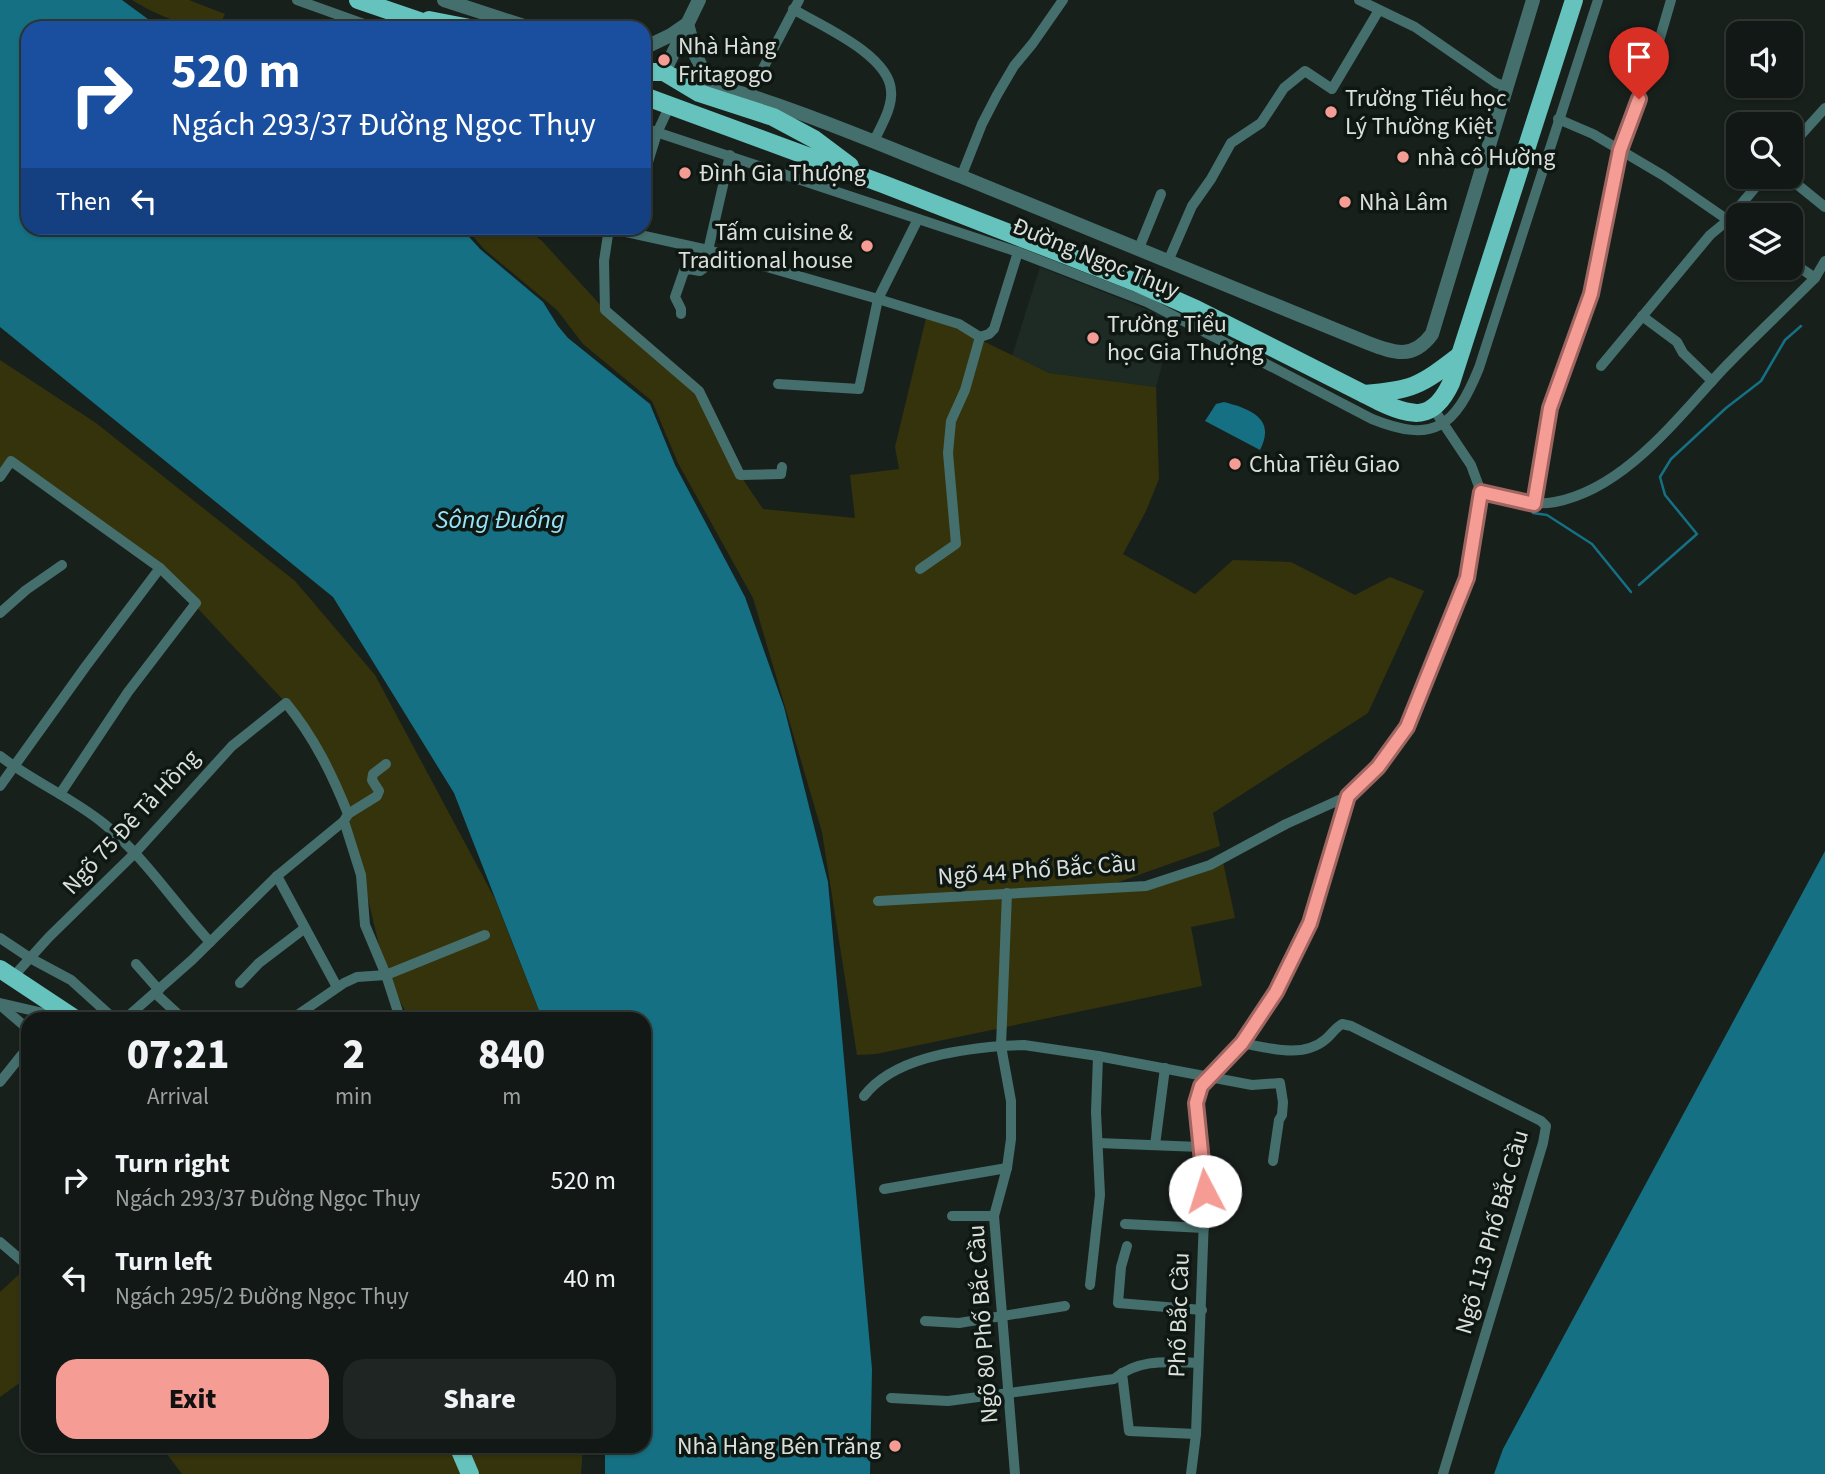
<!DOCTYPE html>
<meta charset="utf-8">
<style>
:root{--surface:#121815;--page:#1f2522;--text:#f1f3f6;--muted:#9ca0a0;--line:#313734;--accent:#f59c94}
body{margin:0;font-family:"Source Sans 3",sans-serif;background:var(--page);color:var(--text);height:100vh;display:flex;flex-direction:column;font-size:26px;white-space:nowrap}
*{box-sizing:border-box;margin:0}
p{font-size:23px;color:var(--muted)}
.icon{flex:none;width:38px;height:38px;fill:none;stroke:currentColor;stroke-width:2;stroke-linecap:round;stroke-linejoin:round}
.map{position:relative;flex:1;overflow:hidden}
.drawer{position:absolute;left:21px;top:1012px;width:630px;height:441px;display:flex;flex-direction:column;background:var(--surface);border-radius:21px;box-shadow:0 2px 5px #0004,0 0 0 2px var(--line)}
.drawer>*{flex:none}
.banner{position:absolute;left:21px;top:21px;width:630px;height:214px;border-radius:21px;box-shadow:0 2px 5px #0004,0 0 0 2px var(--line);background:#1a4fa0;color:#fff;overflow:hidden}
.buttons{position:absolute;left:1726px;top:21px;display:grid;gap:14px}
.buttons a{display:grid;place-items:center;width:77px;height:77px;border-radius:14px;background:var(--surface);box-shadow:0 2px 5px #0004,0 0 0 2px var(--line);font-size:35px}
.pin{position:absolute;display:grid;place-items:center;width:60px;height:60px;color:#fff;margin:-72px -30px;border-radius:50% 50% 50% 0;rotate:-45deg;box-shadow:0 0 7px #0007}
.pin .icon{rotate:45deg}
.me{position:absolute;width:77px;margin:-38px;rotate:355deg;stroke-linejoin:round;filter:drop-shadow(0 0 5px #0008)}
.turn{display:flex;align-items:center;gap:24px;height:147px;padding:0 35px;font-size:32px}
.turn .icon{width:91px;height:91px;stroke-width:2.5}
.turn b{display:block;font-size:49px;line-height:60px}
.then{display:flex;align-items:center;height:66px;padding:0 35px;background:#0003;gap:14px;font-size:26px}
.eta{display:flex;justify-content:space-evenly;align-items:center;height:119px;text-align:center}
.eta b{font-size:42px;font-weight:800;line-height:49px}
.cta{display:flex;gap:14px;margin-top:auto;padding:14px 35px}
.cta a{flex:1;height:80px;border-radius:21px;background:var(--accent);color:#111;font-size:28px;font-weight:800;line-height:80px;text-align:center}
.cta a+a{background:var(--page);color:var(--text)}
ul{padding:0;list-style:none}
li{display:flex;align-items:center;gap:21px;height:98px;padding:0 35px}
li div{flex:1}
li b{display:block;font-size:26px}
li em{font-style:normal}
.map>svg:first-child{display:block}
</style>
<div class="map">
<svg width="1825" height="1474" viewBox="0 0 1825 1474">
<rect width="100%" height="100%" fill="#18201c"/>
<polygon fill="#1d2b24" points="1040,267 1174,320 1156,387 1049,373 1012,356"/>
<g fill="#35330b">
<path d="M132 0H189L225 14 218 28C187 28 158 16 132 0Z"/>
<polygon points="466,228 525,228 542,241 605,310 699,391 740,475 763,509 855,518 850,475 899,469 895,447 927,314 1049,373 1156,387 1159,479 1146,511 1123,554 1195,594 1233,560 1291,562 1355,595 1390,577 1424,591 1368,713 1213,813 1220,846 1116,883 1119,892 1223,862 1235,918 1191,927 1202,986 876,1054 857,1055 822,832 753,598 678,463 652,401 583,344 557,310 484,249"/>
<polygon points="0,360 96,423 295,581 375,675 495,899 542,1018 409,1018 386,975 348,814 286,703 160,568 11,461 0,477"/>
<polygon points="27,1267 28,1377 0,1397 0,1292"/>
<polygon points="161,1446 583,1446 581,1474 182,1474"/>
</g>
<g fill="#157083">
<polygon points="0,0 122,0 156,25 164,28 28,28 28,228 461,228 480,249 543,302 558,326 568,338 650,404 675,465 745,597 784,707 828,882 872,1369 870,1474 605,1474 605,1446 644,1446 644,1018 542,1018 454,793 333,597 0,327"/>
<path d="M1224 402C1251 409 1276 419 1260 450L1205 421 1216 404Z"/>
<polygon points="1825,851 1825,1474 1494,1474 1503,1449"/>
</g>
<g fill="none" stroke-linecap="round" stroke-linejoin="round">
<g stroke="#157083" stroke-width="2.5">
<polyline points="1533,513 1547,515 1592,544 1631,592"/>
<polyline points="1639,585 1697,534 1665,495 1660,477 1671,459 1726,408 1761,381 1785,340 1801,326"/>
</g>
<g stroke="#456f6c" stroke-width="10">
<polyline points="297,0 375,28"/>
<polyline points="1359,0 1415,27 1496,83 1507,87"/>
<path d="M793 9C821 26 888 54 891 90 893 107 881 126 874 141"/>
<polyline points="748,97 799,0"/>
<polyline points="1558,119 1593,134 1664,176 1738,227"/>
<path d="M644 128 1018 252 1147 302 1372 419C1434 444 1455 427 1479 368L1598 0"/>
<polyline points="1790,147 1825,108"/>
<polyline points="644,175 657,133 670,105"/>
<polyline points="961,177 982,124 997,95 1014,66 1033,43 1063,0"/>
<polyline points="1788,177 1825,207"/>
<polyline points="608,228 708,250 878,299 959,324 980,337"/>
<polyline points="609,228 604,261 605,310 699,391 740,475 781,474 782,467"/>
<polyline points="1139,248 1161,194"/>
<polyline points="1169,259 1192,206 1211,179 1231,143 1261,123 1284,88 1305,71 1332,89 1379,10"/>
<polyline points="1790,261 1815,278"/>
<polyline points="681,314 681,309 675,297 684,271 689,269 700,271 704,268 730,155"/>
<polyline points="1642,316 1677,342 1683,353 1712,381"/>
<polyline points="980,337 989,334 994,329 1018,252"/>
<polyline points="1601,366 1710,235 1727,221 1764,177"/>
<polyline points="778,384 859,389 878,299 918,219"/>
<polyline points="0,477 11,461 160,568 196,603 128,692 60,794"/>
<path d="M1481 492C1505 497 1531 507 1555 502 1625 489 1678 417 1724 368 1754 337 1785 308 1815 278L1825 261"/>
<polyline points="1534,504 1550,408 1591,294 1620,150 1657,48 1671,0"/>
<polyline points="920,569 956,544 948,453 951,421 965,390 980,337"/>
<polyline points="0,613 26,590 62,565"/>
<path d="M0 756C32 781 71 797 103 823 144 856 174 903 210 942"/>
<polyline points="0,786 86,666 160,568"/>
<polyline points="348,814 377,796 379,791 372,780 373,774 386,764"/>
<polyline points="277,876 337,987"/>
<polyline points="878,901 1146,886 1210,865 1286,824 1348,796"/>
<polyline points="0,938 30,958 71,980 113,1018"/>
<polyline points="136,964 159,990"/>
<path d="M12 978 49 937 135 853 232 746 286 703C314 737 332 774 348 814L344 821 361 875 365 925 386 975 400 1018"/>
<polyline points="240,983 259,963 305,928"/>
<polyline points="155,993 182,1018"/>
<polyline points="0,1003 65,1018"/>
<polyline points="0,1005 28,1029"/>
<polyline points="126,1018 192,960 277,876 344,821"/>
<polyline points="252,1018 255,1016"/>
<polyline points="293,1018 344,983 357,977 386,975 485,935"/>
<path d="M1242 1043C1269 1048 1303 1059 1326 1039 1332 1034 1335 1028 1342 1024L1351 1026 1541 1121 1546 1126 1543 1143 1443 1474"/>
<polyline points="0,1082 28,1047"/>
<path d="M864 1096C893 1058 956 1050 1001 1046L1007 893"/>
<polyline points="25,1097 28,1100"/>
<polyline points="1098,1143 1200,1147"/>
<polyline points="1155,1145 1165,1068"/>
<polyline points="884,1189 1007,1168"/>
<polyline points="952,1216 994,1216"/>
<polyline points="1125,1224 1204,1228"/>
<polyline points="0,1242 28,1266"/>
<polyline points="1127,1246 1121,1267 1118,1303 1202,1310"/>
<polyline points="1090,1285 1100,1195 1096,1112 1098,1056"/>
<polyline points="925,1321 959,1323 1065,1306"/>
<polyline points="1122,1373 1129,1431 1196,1434"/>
<path d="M891 1398 948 1401 1114 1379C1139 1358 1168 1362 1198 1363"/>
<polyline points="1015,1474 994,1216 1007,1168 1011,1139 1011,1101 1001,1046 1024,1045 1098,1056 1252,1085 1280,1083 1283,1102 1282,1115 1279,1120 1273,1161"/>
<polyline points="1191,1474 1196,1434 1205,1191 1196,1103 1201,1086 1208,1076 1242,1043 1276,992 1310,923 1348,796 1378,767 1407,727 1467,578 1481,492 1471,465 1433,408"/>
</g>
<g stroke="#456f6c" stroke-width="14">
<polyline points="444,0 530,28"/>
<polyline points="644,48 671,35 687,24 696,56 709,83"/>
<polyline points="664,72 699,0"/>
<path d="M675 75C774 98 866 139 960 176 1096 231 1232 286 1368 343 1394 353 1413 360 1432 334L1533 0"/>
</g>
<g stroke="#65c2bc" stroke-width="18">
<polyline points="358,0 440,28"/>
<polyline points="429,20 470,28"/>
<polyline points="644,72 664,72 699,93 773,117 814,139 850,166"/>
<path d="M644 96 883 184 1135 282 1196 309 1378 401C1412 417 1433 422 1451 383L1574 0"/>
<path d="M1364 394C1413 390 1420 386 1459 356"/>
<polyline points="0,969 74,1018"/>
<polyline points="458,1446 470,1474"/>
</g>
</g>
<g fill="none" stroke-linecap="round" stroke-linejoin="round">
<defs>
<polyline id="route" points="1205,1191 1196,1103 1201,1086 1242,1043 1276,992 1310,923 1348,796 1378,767 1407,727 1467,578 1481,492 1534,504 1550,408 1591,294 1620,150 1639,99"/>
</defs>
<use href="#route" stroke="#9f6560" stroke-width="18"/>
<use href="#route" stroke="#f59c94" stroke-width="12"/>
</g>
<g fill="#f59c94" stroke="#0f1713" stroke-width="2.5">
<circle cx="664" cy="60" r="7"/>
<circle cx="1331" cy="112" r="7"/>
<circle cx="1403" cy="157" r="7"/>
<circle cx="685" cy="173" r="7"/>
<circle cx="1345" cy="202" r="7"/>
<circle cx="867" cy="246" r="7"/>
<circle cx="1093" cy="338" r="7"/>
<circle cx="1235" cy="464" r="7"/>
<circle cx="895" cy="1446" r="7"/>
</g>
<g text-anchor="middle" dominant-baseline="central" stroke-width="7" stroke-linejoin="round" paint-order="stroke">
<g font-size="24" fill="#dbe0dd" stroke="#0f1713" text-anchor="start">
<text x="678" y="46">Nhà Hàng<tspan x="678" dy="28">Fritagogo</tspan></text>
<text x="1345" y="98">Trường Tiểu học<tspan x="1345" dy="28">Lý Thường Kiệt</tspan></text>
<text x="1417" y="157">nhà cô Hường</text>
<text x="699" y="173">Đình Gia Thượng</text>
<text x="1359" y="202">Nhà Lâm</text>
<text x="853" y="232" text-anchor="end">Tấm cuisine &amp;<tspan x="853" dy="28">Traditional house</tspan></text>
<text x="1107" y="324">Trường Tiểu<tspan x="1107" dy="28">học Gia Thượng</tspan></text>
<text x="1249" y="464">Chùa Tiêu Giao</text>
<text x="881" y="1446" text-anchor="end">Nhà Hàng Bên Trăng</text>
</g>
<g font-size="24" fill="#dbe0dd" stroke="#0f1713">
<text transform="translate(1096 258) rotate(22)">Đường Ngọc Thụy</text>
<text transform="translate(131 822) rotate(-47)">Ngõ 75 Đê Tả Hồng</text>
<text transform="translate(1037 870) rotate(-4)">Ngõ 44 Phố Bắc Cầu</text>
<text transform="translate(1492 1232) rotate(-74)">Ngõ 113 Phố Bắc Cầu</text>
<text transform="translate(1179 1315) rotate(-88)">Phố Bắc Cầu</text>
<text transform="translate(983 1324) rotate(-94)">Ngõ 80 Phố Bắc Cầu</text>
</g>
<g font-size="26" font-style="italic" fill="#97e4f9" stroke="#0f1713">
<text x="500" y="519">Sông Đuống</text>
</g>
</g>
</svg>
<div class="buttons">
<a><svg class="icon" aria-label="sound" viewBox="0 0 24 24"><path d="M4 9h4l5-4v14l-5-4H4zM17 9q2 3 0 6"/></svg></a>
<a><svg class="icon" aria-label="search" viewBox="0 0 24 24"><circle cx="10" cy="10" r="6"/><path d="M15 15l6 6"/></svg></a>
<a><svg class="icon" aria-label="layers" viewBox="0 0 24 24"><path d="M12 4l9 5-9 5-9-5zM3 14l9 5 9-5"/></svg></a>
</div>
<div class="pin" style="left:1639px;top:99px;background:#d93025"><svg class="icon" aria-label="arrive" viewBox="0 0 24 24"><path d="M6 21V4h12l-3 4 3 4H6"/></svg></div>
<svg class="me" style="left:1205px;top:1191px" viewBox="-20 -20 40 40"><circle r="19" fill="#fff"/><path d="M0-13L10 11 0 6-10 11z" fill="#f59c94"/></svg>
<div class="banner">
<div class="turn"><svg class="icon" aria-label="right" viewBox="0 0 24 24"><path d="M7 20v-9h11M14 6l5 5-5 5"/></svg><div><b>520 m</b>Ngách 293/37 Đường Ngọc Thụy</div></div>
<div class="then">Then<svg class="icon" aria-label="left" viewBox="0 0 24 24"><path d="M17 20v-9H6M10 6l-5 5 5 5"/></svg></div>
</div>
<section class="drawer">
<div class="eta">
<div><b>07:21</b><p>Arrival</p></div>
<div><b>2</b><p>min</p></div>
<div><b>840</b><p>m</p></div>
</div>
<ul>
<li><svg class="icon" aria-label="right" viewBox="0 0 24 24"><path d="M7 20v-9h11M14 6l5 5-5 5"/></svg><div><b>Turn right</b><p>Ngách 293/37 Đường Ngọc Thụy</p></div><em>520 m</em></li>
<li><svg class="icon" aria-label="left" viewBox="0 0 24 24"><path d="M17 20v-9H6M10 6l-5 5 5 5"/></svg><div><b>Turn left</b><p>Ngách 295/2 Đường Ngọc Thụy</p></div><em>40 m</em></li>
</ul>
<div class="cta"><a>Exit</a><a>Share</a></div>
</section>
</div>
